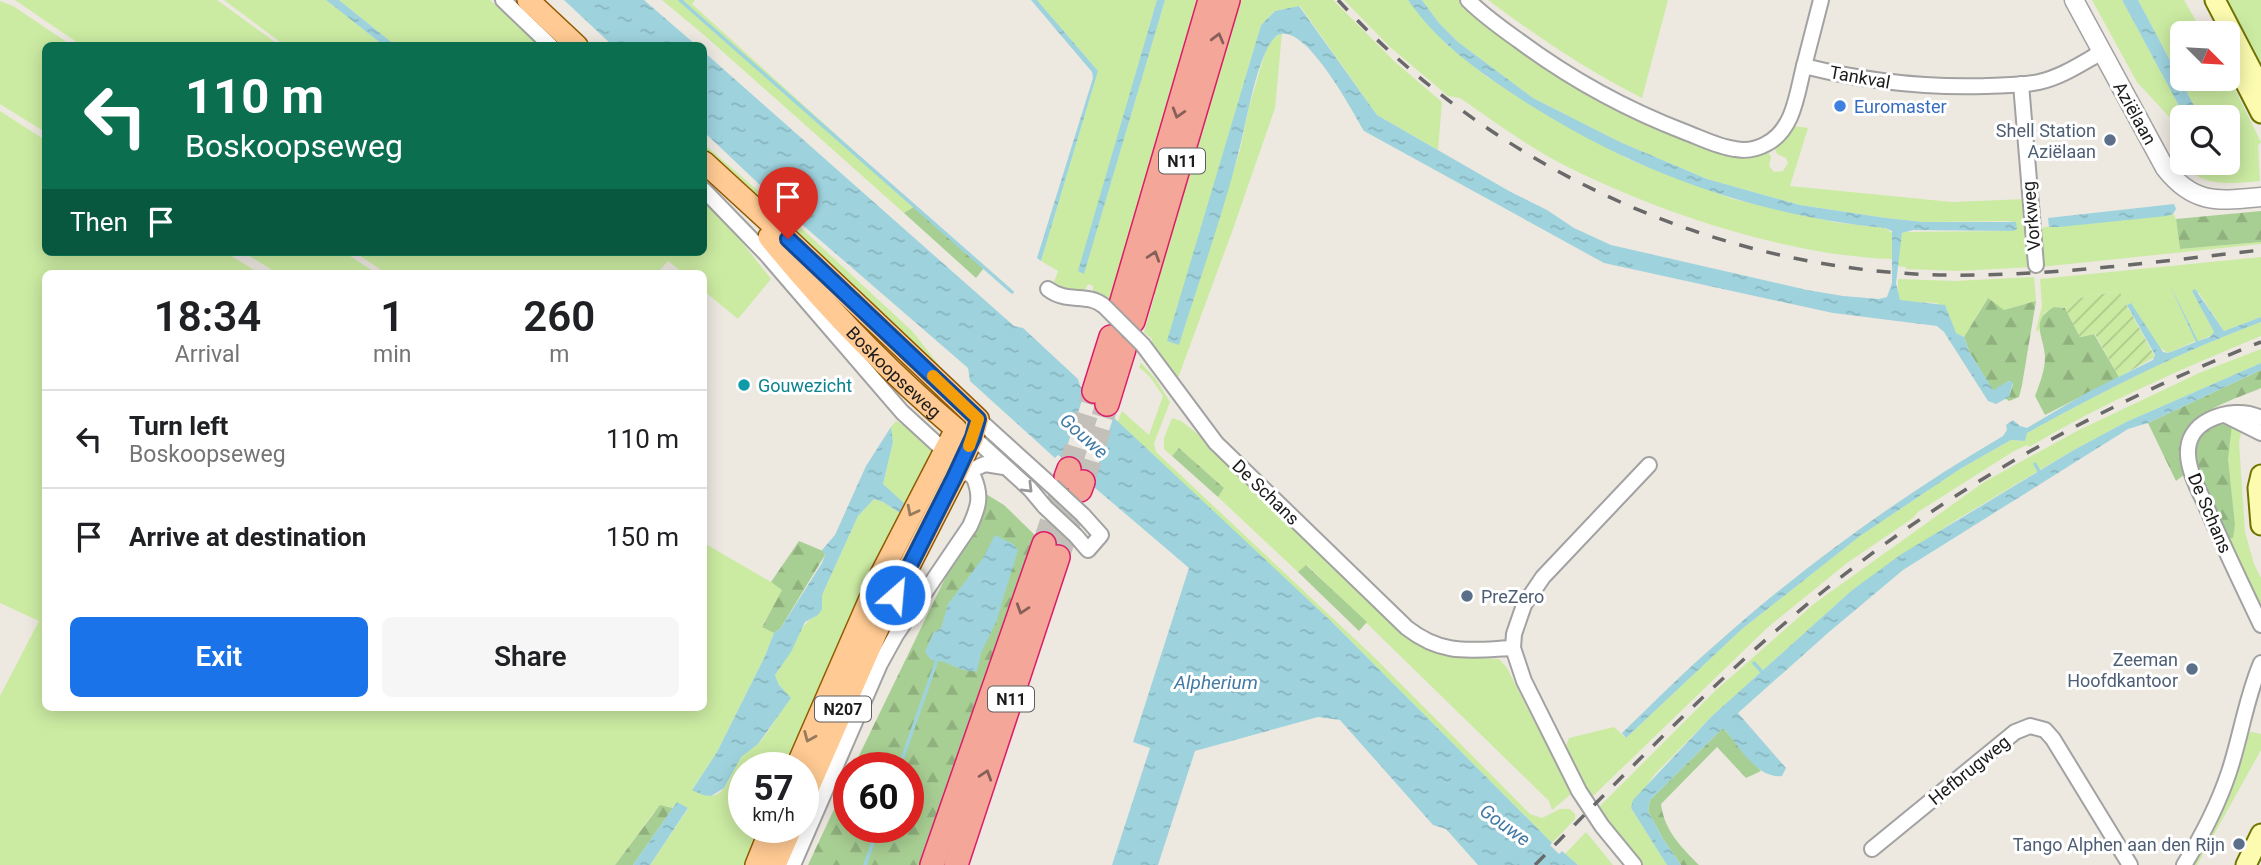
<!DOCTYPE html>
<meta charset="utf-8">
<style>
:root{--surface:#fff;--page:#f6f6f6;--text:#202124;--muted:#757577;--line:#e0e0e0;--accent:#1a73e8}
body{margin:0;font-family:Roboto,sans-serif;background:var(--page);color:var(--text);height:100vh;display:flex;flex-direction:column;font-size:26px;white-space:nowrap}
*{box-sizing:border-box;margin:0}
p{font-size:23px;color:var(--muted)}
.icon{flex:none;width:38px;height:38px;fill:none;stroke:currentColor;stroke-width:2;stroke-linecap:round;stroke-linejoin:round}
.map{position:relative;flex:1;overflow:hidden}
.details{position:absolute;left:42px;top:270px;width:665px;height:441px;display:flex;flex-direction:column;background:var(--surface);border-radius:10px;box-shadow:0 4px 18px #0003}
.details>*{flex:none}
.hud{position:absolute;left:42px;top:42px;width:665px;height:214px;border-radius:10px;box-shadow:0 4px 18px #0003;background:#0b6e4f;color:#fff;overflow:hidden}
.needle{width:46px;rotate:114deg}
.buttons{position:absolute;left:2170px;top:21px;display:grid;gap:14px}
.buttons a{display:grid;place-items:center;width:70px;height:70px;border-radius:10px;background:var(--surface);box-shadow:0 4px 18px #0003;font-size:35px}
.speed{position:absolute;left:728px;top:752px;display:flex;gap:14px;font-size:35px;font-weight:700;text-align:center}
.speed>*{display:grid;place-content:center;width:91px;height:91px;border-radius:50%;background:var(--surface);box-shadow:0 4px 18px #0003;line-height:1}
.speed small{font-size:18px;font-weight:400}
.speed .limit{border:10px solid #d22;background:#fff;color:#111}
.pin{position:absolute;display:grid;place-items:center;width:60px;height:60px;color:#fff;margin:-72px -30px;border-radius:50% 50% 50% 0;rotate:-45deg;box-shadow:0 0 7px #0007}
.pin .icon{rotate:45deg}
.me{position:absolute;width:77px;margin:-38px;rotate:27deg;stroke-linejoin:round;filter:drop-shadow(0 0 5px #0008)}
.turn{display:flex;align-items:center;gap:24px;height:147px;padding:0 28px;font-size:32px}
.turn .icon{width:91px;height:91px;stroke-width:2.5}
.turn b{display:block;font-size:49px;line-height:60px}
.then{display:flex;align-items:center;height:66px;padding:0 28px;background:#0003;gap:14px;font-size:26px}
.eta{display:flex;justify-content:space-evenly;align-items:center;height:119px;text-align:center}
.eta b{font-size:42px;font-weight:600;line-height:49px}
.cta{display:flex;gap:14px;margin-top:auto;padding:14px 28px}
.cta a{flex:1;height:80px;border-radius:10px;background:var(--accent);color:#fff;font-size:28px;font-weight:600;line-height:80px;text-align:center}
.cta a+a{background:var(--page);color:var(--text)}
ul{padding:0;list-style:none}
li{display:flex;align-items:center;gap:21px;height:98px;padding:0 28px;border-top:2px solid var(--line)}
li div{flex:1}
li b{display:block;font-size:26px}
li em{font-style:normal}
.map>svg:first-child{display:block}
</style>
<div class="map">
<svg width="2261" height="865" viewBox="0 0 2261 865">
<defs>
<pattern id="forest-firs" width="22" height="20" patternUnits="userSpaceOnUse" patternTransform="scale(1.75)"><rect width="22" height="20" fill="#a8cf93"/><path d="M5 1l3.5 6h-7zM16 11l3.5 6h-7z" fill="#90b17e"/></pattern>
<pattern id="garden-furrows" width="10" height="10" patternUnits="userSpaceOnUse" patternTransform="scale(1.75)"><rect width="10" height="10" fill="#cbeba2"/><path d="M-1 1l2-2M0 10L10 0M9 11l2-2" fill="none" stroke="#aec98b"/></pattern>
<pattern id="water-ripples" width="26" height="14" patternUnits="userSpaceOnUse" patternTransform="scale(1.75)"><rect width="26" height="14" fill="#9ed3de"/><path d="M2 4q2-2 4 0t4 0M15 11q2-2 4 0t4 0" fill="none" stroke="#88b5be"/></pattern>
</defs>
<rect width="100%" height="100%" fill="#ede8e0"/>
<g fill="#cbeba2">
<polygon points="15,0 217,0 279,45 81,45"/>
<polygon points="224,0 326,0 383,45 284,45"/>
<polygon points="339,0 490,0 539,45 395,45"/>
<polygon points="662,0 695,0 692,4 915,206 904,213 704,35"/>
<path d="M1037 0H1157L1079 271 1084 273 1165 0H1203L1110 300 1100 293 1093 291V286L1088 284 1084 292C1073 296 1062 290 1054 282L1058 271 1041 261 1098 71Z"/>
<polygon points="1236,0 1333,0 1395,62 1442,102 1438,150 1377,115 1300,6 1275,11 1261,25 1168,341 1179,344 1240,150 1249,107 1264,56 1270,41 1282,33 1275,108 1233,229 1178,378 1152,342 1152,339 1144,332 1155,295 1150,293"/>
<path d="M1344 0H1408L1446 44 1487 77 1553 119 1630 160 1733 199 1833 222 1885 228 1894 234 1892 259C1789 256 1660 213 1568 167 1530 148 1495 122 1460 98L1448 96 1390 47Z"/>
<polygon points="1422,0 1459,0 1498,34 1553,72 1651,125 1767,150 1771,157 1769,166 1774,172 1783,171 1788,163 1786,158 1777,154 1774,146 1794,126 1808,128 1790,186 1952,202 2026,199 2032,267 1959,271 1906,269 1906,267 1897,266 1901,235 1904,232 2006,231 2016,223 2009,221 1924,222 1886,218 1800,205 1707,179 1620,142 1533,98 1458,42 1439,23"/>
<path d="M1488 0H1668L1642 98C1586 70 1538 37 1488 0Z"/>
<polygon points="2092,0 2122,0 2185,117 2182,117 2182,149 2174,122 2137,82"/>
<path d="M2138 0H2184L2203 33H2182V79H2228V76L2261 142 2258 146 2260 181C2237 183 2198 189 2186 163H2228V117H2200Z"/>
<polygon points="2228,0 2261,0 2261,63"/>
<polygon points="0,1 13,6 71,45 46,46 45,132 0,104"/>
<path d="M0 111 45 140 46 252H225L259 273H46V707H704V543L783 589 762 626 774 633 765 656 717 752 692 789C728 811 727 773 741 757 746 751 754 748 759 743 771 729 780 712 790 698L779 685 775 675C789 659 796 627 814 617L822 595 858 516 874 499 883 502 900 513 905 505 883 484 893 442 891 427 896 421 917 434 935 452 813 704 785 768H744V828H760L744 865H650L688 809 677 802 673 808 667 806 654 812 615 865H0V696L39 621 0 603Z"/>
<polygon points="704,144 800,227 913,332 949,378 704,150"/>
<polygon points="704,199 718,212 771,279 738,319 704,291 704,273 683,273 668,261 657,273 386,273 354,252 645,252 650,256 654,252 704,252"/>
<polygon points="2173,214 2176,219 2180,249 2261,242 2261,244 2040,267 2037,228"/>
<polygon points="243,252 344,252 376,273 277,273"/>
<polygon points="2261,257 2261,317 2224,331 2199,293 2192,291 2214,332 2213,335 2198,341 2169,283 2196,341 2168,353 2159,347 2130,303 2127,305 2118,291 2080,298 2065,308 2054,307 2045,312 2038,332 2036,330 2042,306 2040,279"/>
<polygon points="2034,277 2036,301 2004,310 1987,299 1964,337 1956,333 1937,303 1901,301 1898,298 1898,279 1955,281"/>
<path d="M2261 322V336C2181 369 2103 403 2029 447L2027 445 2014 451 1918 512 1913 518 1847 563 1767 628 1591 798 1565 748 1569 738 1614 727 1626 738 1742 629 1860 536 1960 469 2011 440 2025 441 2027 433C2103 391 2180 352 2261 322Z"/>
<polygon points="2261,349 2261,363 2126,422 2072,451 1956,520 1851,591 1712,716 1655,774 1631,808 1667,865 1641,865 1598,808 1716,690 1815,603 1984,482 2077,431 2199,373"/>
<polygon points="1141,363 1155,378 1170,402 1154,443 1156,452 1375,658 1530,814 1542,818 1560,809 1570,809 1575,814 1575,819 1552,843 1333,623 1117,423 1122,411 1149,435 1163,396 1150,377 1139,367"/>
<polygon points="1172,418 1181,421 1193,430 1430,649 1455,657 1499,659 1507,668 1535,723 1578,788 1552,810 1549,801 1307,565 1298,572 1218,497 1224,488 1179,448 1172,456 1164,449 1164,438"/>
<path d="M2223 424 2232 425 2242 429 2239 442 2245 532 2254 564 2261 578V610C2246 579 2192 477 2196 448 2198 434 2210 427 2223 424Z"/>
<polygon points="2247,731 2261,734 2261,750 2197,865 2192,865 2223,808"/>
<polygon points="1586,832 1613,865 1578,865 1565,854"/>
</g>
<g fill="url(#forest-firs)">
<polygon points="915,206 984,268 976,278 904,213"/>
<polygon points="2261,211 2261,242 2180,249 2176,219"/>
<polygon points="1988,298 2004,310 2036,301 2022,385 2019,397 2009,401 2005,398 2009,397 2013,384 2009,381 1993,391 1969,351 1964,337"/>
<path d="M2054 307 2065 308 2080 337 2094 334 2119 377 2045 415 2035 396C2040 383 2045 370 2045 357 2044 336 2029 321 2054 307Z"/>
<path d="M2261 370V388C2239 398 2187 412 2184 440 2183 450 2185 463 2185 474L2176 481 2148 423Z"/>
<path d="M2223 424 2232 425 2228 459 2235 525 2233 538 2227 539 2196 465C2192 443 2201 430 2223 424Z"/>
<polygon points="1179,448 1224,488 1218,497 1172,456"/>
<polygon points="986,494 1004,505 1037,537 922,865 808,865 849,777 849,828 908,828 908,768 853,768"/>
<polygon points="799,541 823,551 825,555 780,629 774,633 762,627 782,590 771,582"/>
<polygon points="1306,565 1367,622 1359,631 1298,572"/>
<path d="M1723 728 1761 771 1746 778 1717 747 1661 804C1664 830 1681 847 1699 865H1681L1663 839 1648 811 1650 800Z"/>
<polygon points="660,805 673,808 633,865 615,865"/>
</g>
<polygon fill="url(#garden-furrows)" points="2119,291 2155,357 2119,377 2095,334 2080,337 2065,308 2080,298"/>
<g fill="url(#water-ripples)">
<polygon points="326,0 339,0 395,45 383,45"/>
<polygon points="564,0 644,0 696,45 612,45"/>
<polygon points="1031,0 1037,0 1098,71 1041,261 1037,258 1093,78 1092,72"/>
<polygon points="1157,0 1165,0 1084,274 1078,271"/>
<path d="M1408 0H1422L1439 23 1458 42 1533 98 1620 142 1707 179 1800 205 1886 218 1924 222H2016L2017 229 2013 231 1913 230 1902 233 1896 283 1900 300 1945 305 1956 333 1964 337 1969 351 1993 390 2009 381 2013 382 2009 397 1996 404 1988 401 1944 332 1937 326 1833 313 1604 263 1364 131C1352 110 1308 28 1281 34 1263 37 1250 103 1246 120 1230 196 1202 271 1179 345L1167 341 1261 25 1275 11 1299 6 1377 115 1509 191 1547 210 1574 228 1611 245 1807 290 1843 296 1879 299 1887 297 1892 283V231L1885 228C1749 215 1622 167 1510 92 1471 66 1435 39 1408 0Z"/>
<polygon points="2122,0 2138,0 2200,117 2185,117"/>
<polygon points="704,52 1014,326 1023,328 1078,379 1080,386 1333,623 1552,843 1550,845 1559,854 1562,851 1578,865 1478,865 1446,829 1433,825 1340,720 1318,717 1195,751 1158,865 1112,865 1150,748 1133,742 1189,568 1094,487 1075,466 1058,455 1055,458 970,381 968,368 798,221 704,132"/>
<polygon points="2174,204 2176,209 2173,214 2167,216 2059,227 2049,227 2048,218"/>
<path d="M2169 283 2198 341 2210 337 2214 332 2192 291 2195 289 2224 331 2261 317V322C2180 352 2103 391 2027 433L2025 441 2011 440 1960 469 1860 536 1742 629 1626 738 1622 733C1655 701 1688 668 1723 638 1809 562 1904 494 2003 436L2007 430 2006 425 2013 420 2020 426 2027 428 2088 392 2153 360 2155 355 2127 305 2131 303 2163 352 2168 353 2196 342Z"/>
<path d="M2261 363V370L2148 423 2128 429 1903 570 1829 632 1738 713 1786 768 1782 776C1756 779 1739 745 1723 728L1650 800 1648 811 1663 839 1681 865H1667L1631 808 1633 800 1712 716 1851 591 1900 555 2072 451 2126 422Z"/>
<polygon points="891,427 893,442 883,484 905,504 900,513 883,502 874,499 858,516 822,595 822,609 818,615 805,622 791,652 775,675 779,685 791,698 758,744 741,757 724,788 711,796 703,795 692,790 717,752 765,656 774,633 780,629 822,563 825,555 822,550 835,535 866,466"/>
<path d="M995 535 1013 544 1018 550 996 622 981 653 977 671C959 673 947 659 931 660L925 652 933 633 941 628 948 604 983 558Z"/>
<polygon points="677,802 688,808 650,865 633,865"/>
</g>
<polygon fill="#ede8e0" points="1086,388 1114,415 1091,488 1062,462"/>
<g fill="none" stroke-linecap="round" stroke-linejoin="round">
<g stroke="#9ed3de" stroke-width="3.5">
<polyline points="680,0 1012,292"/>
<polyline points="2035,464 2039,471"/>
<polyline points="1754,663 1762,672"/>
<polyline points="899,768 937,660"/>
<polyline points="865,865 878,828"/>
</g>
<g stroke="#c3bfb9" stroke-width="23" stroke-dasharray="23 11" stroke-linecap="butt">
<polyline points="1069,469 1094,391"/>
<polyline points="1083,482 1107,404"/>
<polyline points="1044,544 1066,477"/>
<polyline points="1058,557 1080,490"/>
</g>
<defs>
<g id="minor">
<polyline points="503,0 551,46"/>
<path d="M1468 0C1483 15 1501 28 1518 40 1569 78 1625 109 1685 132 1701 138 1718 147 1735 149 1745 151 1757 149 1766 144 1794 130 1797 93 1804 66"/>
<path d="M1821 0 1804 66C1864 81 1924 88 1985 86 2003 85 2021 86 2039 82 2062 77 2082 63 2102 52"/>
<polyline points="2021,84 2036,265"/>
<path d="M704 190 766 254 902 412 974 478C982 497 978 508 970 526L896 635 880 664 793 865"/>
<path d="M1048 289C1067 304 1087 292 1104 306"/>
<path d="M1143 345 1216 443 1407 628C1443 656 1470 650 1513 648"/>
<polyline points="2225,415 2261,433"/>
<path d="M2261 418C2245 410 2225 412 2209 420 2195 427 2187 439 2188 455 2189 473 2199 490 2206 506 2223 546 2242 585 2261 625"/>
<polyline points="973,421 978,419 1052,486"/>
<polyline points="966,434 973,437 1030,489 1045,507"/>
<polyline points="958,476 985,464 1004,467"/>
<polyline points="1076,536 1088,550 1101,535 1083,515"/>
<polyline points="1872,849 2015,732 2030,726 2045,730 2053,739 2130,865"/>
<polyline points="1634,865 1602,826 1579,791 1524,681 1513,648 1514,634 1524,605 1543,577 1649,465"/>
<path d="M2184 865C2202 836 2218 805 2229 772 2241 736 2246 698 2261 663"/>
</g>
<path id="tertiary" d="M2074 0 2165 168C2194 205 2218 201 2261 197"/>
<g id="secondary">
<polyline points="2215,0 2261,88"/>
<polyline points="2242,76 2261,113"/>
<polyline points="2261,475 2258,488 2261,525"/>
<polyline points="2246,865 2261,834"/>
</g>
<g id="primary">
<polyline points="528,0 577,46"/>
<polyline points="704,162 788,239 978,419 973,437 954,478 883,617 803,800"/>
<path id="s1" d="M769 237C825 306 888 371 956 429L879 578 796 768"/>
<polyline points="756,865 771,828"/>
<polyline points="775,865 791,828"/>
</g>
<g id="trunk">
<polyline points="1120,308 1210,0"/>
<polyline points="1133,321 1228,0"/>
<polyline points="1094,391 1111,337"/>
<polyline points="1107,404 1124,349"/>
<polyline points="1066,477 1069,469"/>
<polyline points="1080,490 1083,482"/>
<polyline points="932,865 1044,544"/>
<polyline points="956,865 1058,557"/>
</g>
</defs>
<use href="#minor" stroke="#a2a2a2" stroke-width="18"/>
<use href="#tertiary" stroke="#a2a2a2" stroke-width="21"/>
<use href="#secondary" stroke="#6f7400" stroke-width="23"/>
<use href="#primary" stroke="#925900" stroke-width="24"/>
<use href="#trunk" stroke="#dc1c6a" stroke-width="26"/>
<use href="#minor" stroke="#fff" stroke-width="14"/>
<use href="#tertiary" stroke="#fff" stroke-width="18"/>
<use href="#secondary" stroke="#fcfbb0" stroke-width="19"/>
<use href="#primary" stroke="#ffca93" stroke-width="21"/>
<use href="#trunk" stroke="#f4a698" stroke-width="23"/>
<g stroke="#696969" stroke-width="3.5" stroke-dasharray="14 14" stroke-linecap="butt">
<path d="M1338 0C1492 167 1712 269 1939 275 2046 277 2155 262 2261 250"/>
<path d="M1535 865C1629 770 1721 673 1826 589 1956 484 2106 403 2261 342"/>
</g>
<defs>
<g id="minor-bridge">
<polyline points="1104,306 1143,345"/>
<polyline points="1052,486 1083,515"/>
<polyline points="1045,507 1076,536"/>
</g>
</defs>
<use href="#minor-bridge" stroke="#a2a2a2" stroke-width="18" stroke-linecap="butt"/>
<use href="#minor-bridge" stroke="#fff" stroke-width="14"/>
</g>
<defs><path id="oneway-chevron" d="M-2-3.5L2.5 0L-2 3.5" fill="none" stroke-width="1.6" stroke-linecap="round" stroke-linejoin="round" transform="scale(1.75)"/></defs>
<g stroke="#88605a">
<use href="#oneway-chevron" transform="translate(1218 38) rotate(-75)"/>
<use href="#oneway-chevron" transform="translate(1178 113) rotate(107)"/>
<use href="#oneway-chevron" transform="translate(1154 256) rotate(-72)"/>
<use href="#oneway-chevron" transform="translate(1022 609) rotate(108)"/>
<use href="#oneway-chevron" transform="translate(986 775) rotate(-72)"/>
</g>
<use stroke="#989898" href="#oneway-chevron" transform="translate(1028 488) rotate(45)"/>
<g stroke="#987b5d">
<use href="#oneway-chevron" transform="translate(912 511) rotate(117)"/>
<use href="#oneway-chevron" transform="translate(809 737) rotate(113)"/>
</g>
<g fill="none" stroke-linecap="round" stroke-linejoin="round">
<defs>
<polyline id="route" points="788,239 978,419 973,437 954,478 895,595"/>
</defs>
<use href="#route" stroke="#114b97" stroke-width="18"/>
<use href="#route" stroke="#1a73e8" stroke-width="12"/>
<polyline stroke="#f59e0b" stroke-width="12" points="933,376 978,419 969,446"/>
</g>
<circle fill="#3f7fe0" stroke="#fff" stroke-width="2.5" cx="1840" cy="106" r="7"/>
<g fill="#5c6f8a" stroke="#fff" stroke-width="2.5">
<circle cx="2110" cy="140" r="7"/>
<circle cx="1467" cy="596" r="7"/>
<circle cx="2192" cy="669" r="7"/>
<circle cx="2239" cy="844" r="7"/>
</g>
<circle fill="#0f9aa8" stroke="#fff" stroke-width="2.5" cx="744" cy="385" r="7"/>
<g text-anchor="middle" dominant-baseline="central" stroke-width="6" stroke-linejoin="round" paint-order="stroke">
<g fill="#fff" stroke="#5f5f5f" stroke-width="2">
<rect x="1159" y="148.5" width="46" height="25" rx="5"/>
<rect x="988" y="686.5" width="46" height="25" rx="5"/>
<rect x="815" y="696.5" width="56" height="25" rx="5"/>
</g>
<g font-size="16" font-weight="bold" fill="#1b1b1b">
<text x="1182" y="161">N11</text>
<text x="1011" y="699">N11</text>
<text x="843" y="709">N207</text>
</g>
<g font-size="18" fill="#1b1b1b" stroke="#fff">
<text transform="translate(1860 77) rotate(10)">Tankval</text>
<text transform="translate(2135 113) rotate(61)">Aziëlaan</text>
<text transform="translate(2031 216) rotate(-95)">Vorkweg</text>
<text stroke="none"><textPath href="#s1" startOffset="184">Boskoopseweg</textPath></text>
<text transform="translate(1266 492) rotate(44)">De Schans</text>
<text transform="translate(2210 513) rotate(67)">De Schans</text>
<text transform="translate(1969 770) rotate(-39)">Hefbrugweg</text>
</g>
<g font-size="18" fill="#366cbe" stroke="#fff" text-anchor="start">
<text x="1854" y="106">Euromaster</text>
</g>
<g font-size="18" fill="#4e5e75" stroke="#fff" text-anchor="end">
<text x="2096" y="130">Shell Station<tspan x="2096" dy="21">Aziëlaan</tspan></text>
<text x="1481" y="596" text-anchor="start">PreZero</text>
<text x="2178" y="659">Zeeman<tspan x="2178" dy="21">Hoofdkantoor</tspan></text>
<text x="2225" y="844">Tango Alphen aan den Rijn</text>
</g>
<g font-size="18" fill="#0d838f" stroke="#fff" text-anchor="start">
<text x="758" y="385">Gouwezicht</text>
</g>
<g font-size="19" font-style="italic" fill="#427aa5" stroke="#fff">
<text transform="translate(1084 436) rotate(42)">Gouwe</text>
<text x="1216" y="682">Alpherium</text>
<text transform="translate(1505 825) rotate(36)">Gouwe</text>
</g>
</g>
</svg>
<div class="buttons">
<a><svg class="needle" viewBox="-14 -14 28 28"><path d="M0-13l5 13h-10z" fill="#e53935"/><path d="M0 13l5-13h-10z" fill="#757577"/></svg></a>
<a><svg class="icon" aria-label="search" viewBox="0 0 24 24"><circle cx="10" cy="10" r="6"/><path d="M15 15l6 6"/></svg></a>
</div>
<div class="speed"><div>57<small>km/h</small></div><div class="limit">60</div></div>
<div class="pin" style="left:788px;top:239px;background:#d93025"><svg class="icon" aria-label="arrive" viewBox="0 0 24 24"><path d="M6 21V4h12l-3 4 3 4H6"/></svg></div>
<svg class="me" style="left:895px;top:595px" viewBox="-20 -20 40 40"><circle r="17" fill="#1a73e8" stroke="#fff" stroke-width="3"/><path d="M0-11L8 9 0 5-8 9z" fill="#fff"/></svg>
<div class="hud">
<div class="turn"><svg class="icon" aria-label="left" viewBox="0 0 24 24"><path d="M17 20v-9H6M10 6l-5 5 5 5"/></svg><div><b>110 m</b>Boskoopseweg</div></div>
<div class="then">Then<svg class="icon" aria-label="arrive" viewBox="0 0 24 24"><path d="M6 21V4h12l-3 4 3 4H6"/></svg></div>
</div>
<section class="details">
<div class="eta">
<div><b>18:34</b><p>Arrival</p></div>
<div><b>1</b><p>min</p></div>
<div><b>260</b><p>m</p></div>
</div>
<ul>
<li><svg class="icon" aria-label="left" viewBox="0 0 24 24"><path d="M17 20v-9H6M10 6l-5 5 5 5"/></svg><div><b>Turn left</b><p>Boskoopseweg</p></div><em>110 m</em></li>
<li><svg class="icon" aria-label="arrive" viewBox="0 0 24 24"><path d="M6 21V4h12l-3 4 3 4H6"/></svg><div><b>Arrive at destination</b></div><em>150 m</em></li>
</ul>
<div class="cta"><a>Exit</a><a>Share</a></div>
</section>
</div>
